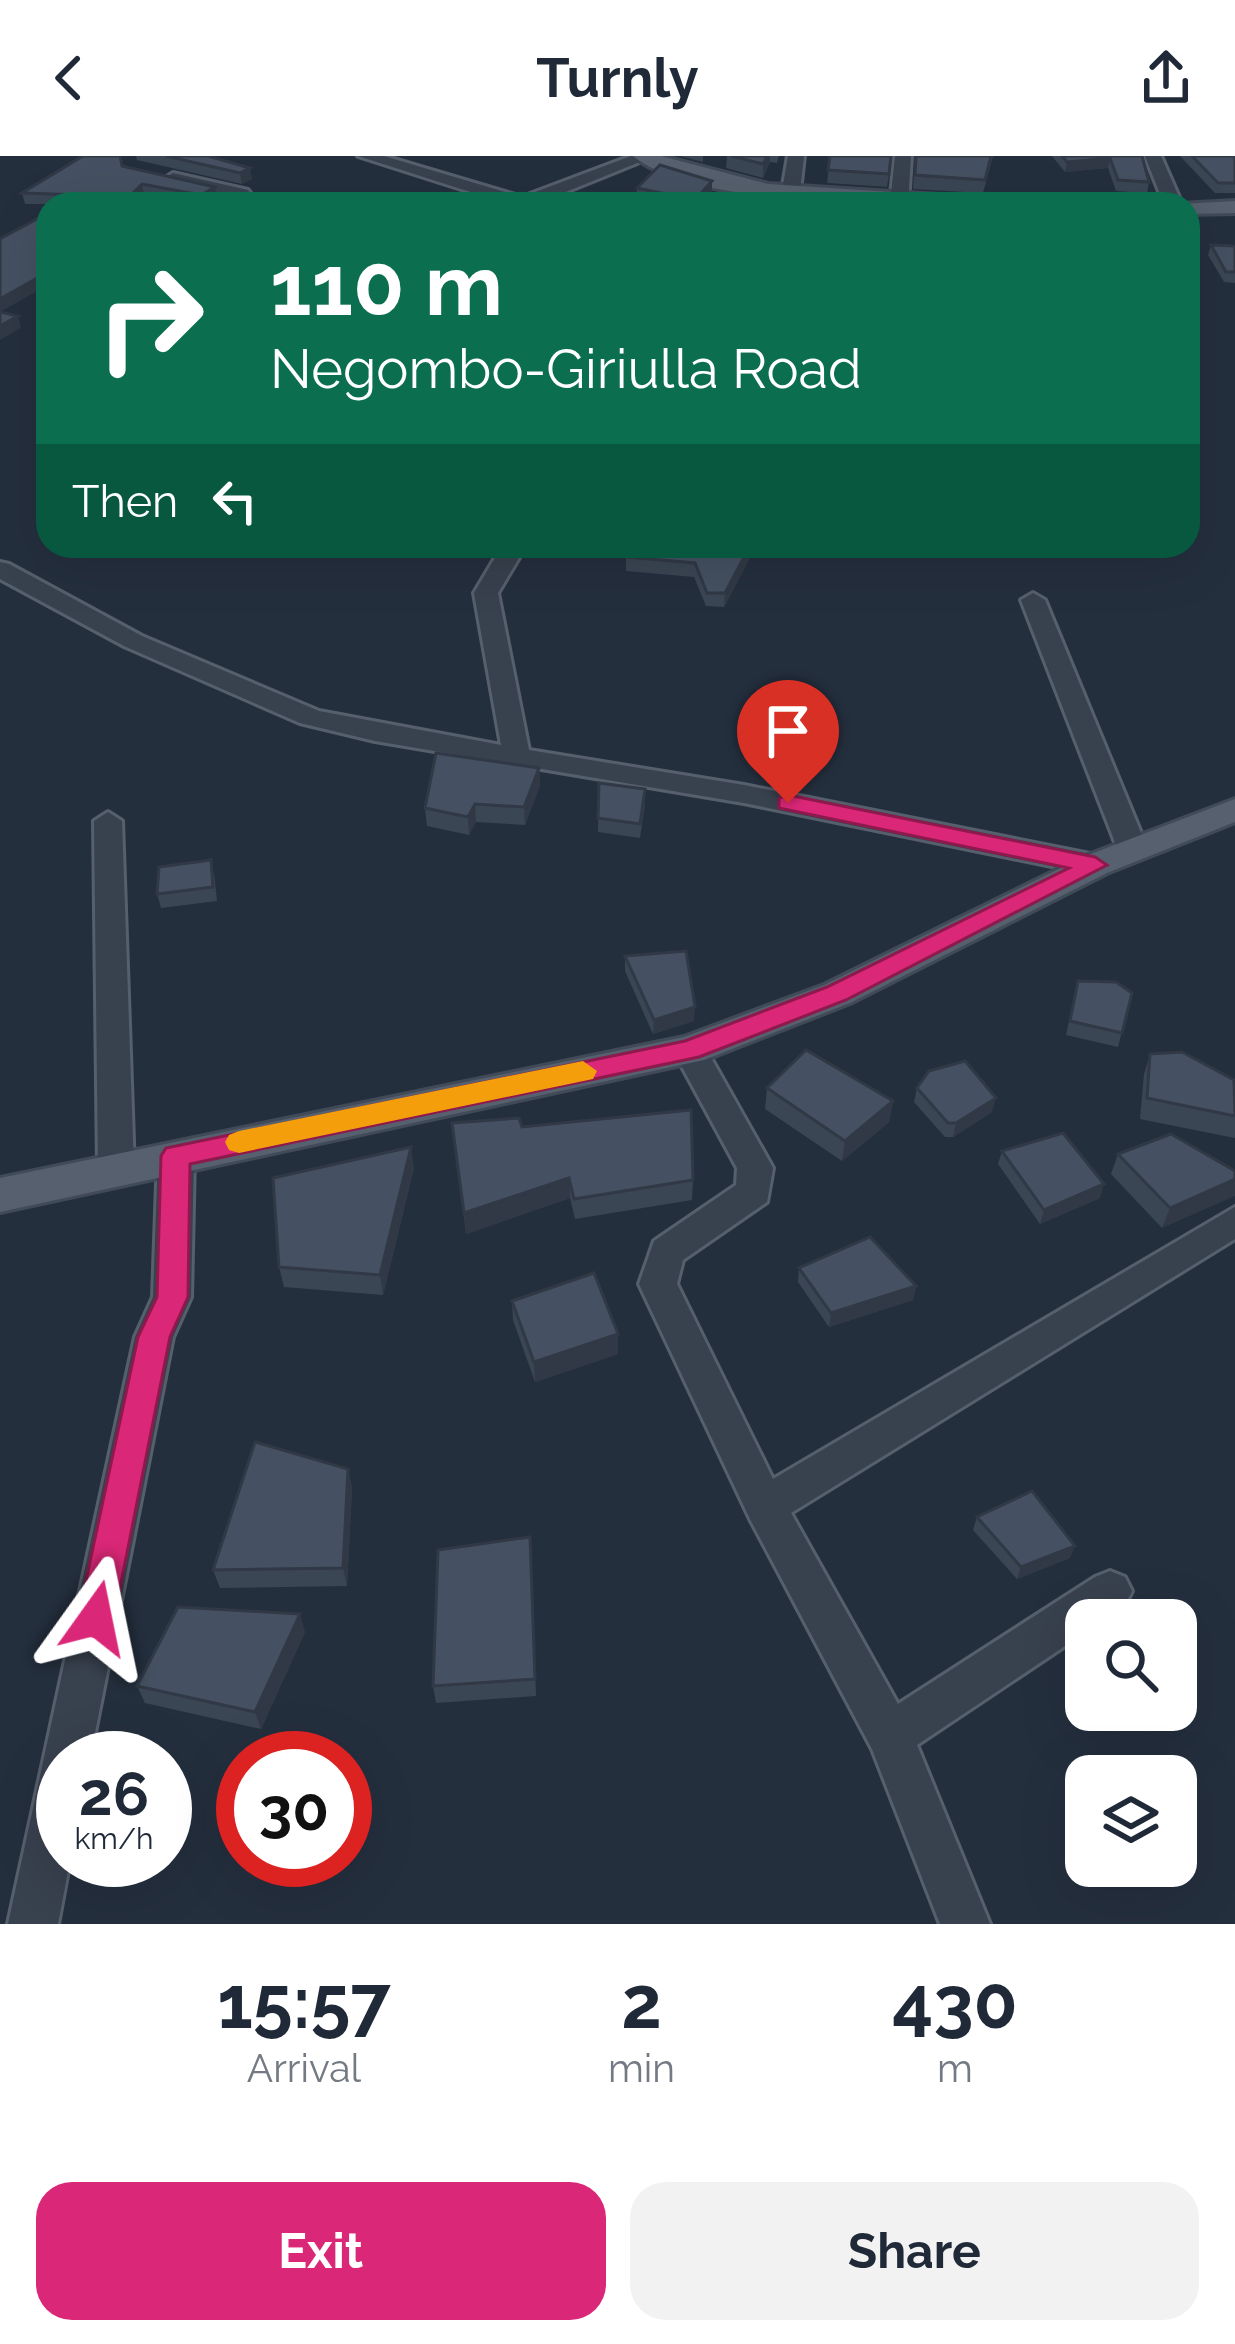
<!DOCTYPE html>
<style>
:root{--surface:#fff;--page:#f2f2f3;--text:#1f2937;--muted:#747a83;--accent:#db2777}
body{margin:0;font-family:Raleway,sans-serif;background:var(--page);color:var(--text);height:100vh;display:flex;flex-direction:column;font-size:45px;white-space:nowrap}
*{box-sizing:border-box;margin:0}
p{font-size:39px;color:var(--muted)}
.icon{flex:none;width:66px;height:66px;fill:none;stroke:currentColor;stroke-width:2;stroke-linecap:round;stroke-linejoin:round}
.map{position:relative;height:1768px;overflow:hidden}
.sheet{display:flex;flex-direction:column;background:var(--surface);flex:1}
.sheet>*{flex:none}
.top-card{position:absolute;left:36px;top:36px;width:1164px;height:366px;border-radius:36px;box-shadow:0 12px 48px #0002;background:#0b6e4f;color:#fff;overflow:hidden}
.fabs{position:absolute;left:1065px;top:1443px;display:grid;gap:24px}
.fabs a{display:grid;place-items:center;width:132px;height:132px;border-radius:24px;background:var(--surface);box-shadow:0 12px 48px #0002;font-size:60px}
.speed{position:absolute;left:36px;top:1575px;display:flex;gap:24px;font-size:60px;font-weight:700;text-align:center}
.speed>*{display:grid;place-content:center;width:156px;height:156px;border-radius:50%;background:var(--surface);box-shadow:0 12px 48px #0002;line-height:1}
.speed small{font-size:30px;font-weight:400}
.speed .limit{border:18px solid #d22;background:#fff;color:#111}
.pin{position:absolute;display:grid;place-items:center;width:102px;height:102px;color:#fff;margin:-123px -51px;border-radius:50% 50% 50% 0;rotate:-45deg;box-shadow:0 0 12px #0007}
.pin .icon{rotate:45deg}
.me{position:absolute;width:132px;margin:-66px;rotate:12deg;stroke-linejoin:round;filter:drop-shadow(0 0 9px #0008)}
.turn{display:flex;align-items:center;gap:42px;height:252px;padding:0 36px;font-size:54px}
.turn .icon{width:156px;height:156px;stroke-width:2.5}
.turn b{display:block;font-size:84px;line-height:102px}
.then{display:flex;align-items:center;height:114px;padding:0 36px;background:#0003;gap:24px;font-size:45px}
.eta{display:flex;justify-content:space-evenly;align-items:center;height:204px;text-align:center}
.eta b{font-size:72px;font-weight:700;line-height:84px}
.cta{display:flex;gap:24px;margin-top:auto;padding:24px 36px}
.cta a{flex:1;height:138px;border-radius:36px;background:var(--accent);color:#fff;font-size:48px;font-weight:700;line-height:138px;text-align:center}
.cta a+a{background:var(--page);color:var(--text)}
header{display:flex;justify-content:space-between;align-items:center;height:156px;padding:0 36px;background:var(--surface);font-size:54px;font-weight:700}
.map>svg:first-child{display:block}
</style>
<header><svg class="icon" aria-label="back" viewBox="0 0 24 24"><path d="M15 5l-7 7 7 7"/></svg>Turnly<svg class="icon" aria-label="share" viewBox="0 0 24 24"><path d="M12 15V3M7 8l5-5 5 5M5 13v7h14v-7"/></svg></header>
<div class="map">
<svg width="1235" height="1768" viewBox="0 0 1235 1768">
<rect width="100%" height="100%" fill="#242f3e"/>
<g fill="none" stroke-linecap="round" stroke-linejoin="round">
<defs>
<g id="minor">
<polygon points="358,0 384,0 522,41 631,0 652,1 536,48 508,48"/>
<polygon points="788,0 804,0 800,35 791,40 782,35"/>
<polygon points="895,0 911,0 908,48 890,48"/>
<polygon points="1145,0 1161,0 1182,48 1164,48"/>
<polygon points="173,17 248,34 251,38 241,48 221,48 229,40 167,26 165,22"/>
<polygon points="753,29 768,33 747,48 726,48"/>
<polygon points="502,390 526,390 498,437 529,594 744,629 1095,699 1110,709 1095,719 744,647 375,585 300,567 124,490 0,423 0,406 9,408 142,480 319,555 501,589 474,437"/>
<polygon points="1033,437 1045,444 1148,694 1143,701 1133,703 1118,694 1021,444"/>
<polygon points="108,656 122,665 134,1014 129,1024 116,1028 103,1024 98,1014 94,665"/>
<path d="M690 882 702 886 773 1012 767 1046 683 1104 677 1128 773 1323 1235 1051V1083L791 1357 898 1548 1095 1421 1110 1415 1125 1421 1132 1435C1123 1456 1108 1464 1086 1464V1476L917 1589 990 1768H940L872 1593 750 1363 639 1128 654 1085 736 1029 737 1012 673 894 678 886Z"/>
<polygon points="176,987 188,990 194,1000 191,1141 173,1181 90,1602 63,1602 63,1704 70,1704 58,1768 8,1768 135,1181 153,1141 158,1000 164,990"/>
</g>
<g id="major">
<path d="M633 0H661L768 28 986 42 996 48C911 48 699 54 633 0Z"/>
<polygon points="1235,45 1235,57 1188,58 1188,48 1180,48"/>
<polygon points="1235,643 1235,666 1107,717 850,847 704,904 0,1056 0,1022 684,881 824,829 1083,701"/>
</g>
</defs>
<use href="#minor" stroke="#565f6c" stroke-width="6"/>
<use href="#major" stroke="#414a57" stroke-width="6"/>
<use href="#minor" fill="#38414e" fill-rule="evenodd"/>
<use href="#major" fill="#56606e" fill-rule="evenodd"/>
</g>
<g fill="#3b4654">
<polygon points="136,0 208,0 252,23 242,28 137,4"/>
<polygon points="680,0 703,0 703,6"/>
<polygon points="727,0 779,0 777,7 770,6 763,22 726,12"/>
<polygon points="830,0 892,0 887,31 827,27"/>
<polygon points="915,0 993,0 983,37 913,33"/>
<polygon points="1052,0 1142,0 1149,26 1147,37 1116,35 1108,12 1065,16"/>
<polygon points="1180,0 1235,0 1235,37 1215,37"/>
<polygon points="122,10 217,42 206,48 192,48 144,39 135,48 25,48 22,37"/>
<polygon points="712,25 712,36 701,48 662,48 637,43 637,32"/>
<polygon points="1211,89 1235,90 1235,127 1224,126 1208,99"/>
<polygon points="632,390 752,390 752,398 724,451 706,450 694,421 626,415 626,401"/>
<polygon points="539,612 540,630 525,669 476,666 469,679 427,670 425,652"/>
<polygon points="599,627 645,647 640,682 598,676"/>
<polygon points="214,717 217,745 161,752 157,738"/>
<polygon points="625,800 694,865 653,878 625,815"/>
<polygon points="1132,837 1118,891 1066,879 1075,839"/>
<polygon points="1150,898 1235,928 1235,982 1140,963 1144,918"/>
<polygon points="767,932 893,945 889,966 842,1005 765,953"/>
<polygon points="917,932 992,956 953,981 945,981 914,946"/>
<polygon points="452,967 522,971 693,1024 692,1044 575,1063 570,1042 466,1078"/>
<polygon points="1002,995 1100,1042 1040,1068 998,1008"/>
<polygon points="1118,998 1235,1015 1162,1072 1111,1018"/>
<polygon points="414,1012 383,1139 284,1131 279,1111"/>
<polygon points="799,1112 916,1130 913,1144 829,1171 798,1126"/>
<polygon points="512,1145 618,1198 535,1226 513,1164"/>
<polygon points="348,1313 352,1332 347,1430 220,1432 213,1414"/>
<polygon points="977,1361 1070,1402 1017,1423 973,1374"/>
<polygon points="531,1399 536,1540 436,1547 433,1530"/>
<polygon points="305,1476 261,1573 145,1547 137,1530"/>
</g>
<g fill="#303945">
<polygon points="767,0 770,0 770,6 763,22 763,8"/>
<polygon points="1110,2 1108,12 1065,16 1067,6"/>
<polygon points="250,12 252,23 242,28 240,17"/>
<polygon points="712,25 712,36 701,48 695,48 695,44"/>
<polygon points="142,28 144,39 135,48 128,48 127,43"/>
<polygon points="215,31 217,42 202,48 201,39"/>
<polygon points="48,116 48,129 0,156 0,143"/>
<polygon points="18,160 21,172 0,184 0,170"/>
<polygon points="750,390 752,390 752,398 724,451 725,437"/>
<polygon points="539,612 540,630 525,669 524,651"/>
<polygon points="475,648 476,666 469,679 468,661"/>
<polygon points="695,851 694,865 653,878 654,864"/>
<polygon points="996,942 992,956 953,981 956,967"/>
<polygon points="893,945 889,966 842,1005 845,985"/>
<polygon points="411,991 414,1012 383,1139 380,1119"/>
<polygon points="569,1022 570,1042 466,1078 464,1057"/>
<polygon points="1235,1023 1235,1040 1162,1072 1170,1052"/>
<polygon points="1104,1028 1100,1042 1040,1068 1044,1054"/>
<polygon points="916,1130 913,1144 829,1171 831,1157"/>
<polygon points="618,1178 618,1198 535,1226 534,1206"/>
<polygon points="348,1313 352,1332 347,1430 343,1412"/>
<polygon points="1075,1390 1070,1402 1017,1423 1021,1411"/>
<polygon points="300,1458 305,1476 261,1573 255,1556"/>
</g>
<g fill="#455162" stroke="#303945" stroke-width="3">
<polygon points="83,0 120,0 122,10 215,31 201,39 142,28 127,43 88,40 83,48 66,48 82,39 22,37"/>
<polygon points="166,0 208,0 250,12 240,17"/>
<polygon points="731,0 767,0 763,8"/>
<polygon points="830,0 891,0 889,18 828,14"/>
<polygon points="916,0 991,0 985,24 915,19"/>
<polygon points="1062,0 1142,0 1149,26 1118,24 1110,2 1067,6"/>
<polygon points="1192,0 1235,0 1235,27 1218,27"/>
<polygon points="660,9 712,25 695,44 637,32"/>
<polygon points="826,39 886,41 884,48 825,48"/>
<polygon points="419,40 451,48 403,48"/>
<polygon points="943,41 980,41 978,48 941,48"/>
<polygon points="581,43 598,48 569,48"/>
<polygon points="48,57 48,116 0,143 0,83"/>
<polygon points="1211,89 1235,90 1235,116 1226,116"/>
<polygon points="0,156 18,160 0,170"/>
<polygon points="632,390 750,390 725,437 707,437 695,407 626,401"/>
<polygon points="436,597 539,612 524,651 475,648 468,661 425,652"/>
<polygon points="599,627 645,633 640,668 598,662"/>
<polygon points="211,704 213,731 157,738 159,711"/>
<polygon points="686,795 695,851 654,864 625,800"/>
<polygon points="1078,825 1116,826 1132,837 1122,877 1070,865"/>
<polygon points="806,894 893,945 845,985 767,932"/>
<polygon points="1182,896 1234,924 1235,960 1147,942 1150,898"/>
<polygon points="965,905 996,942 956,967 948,967 917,932 929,915"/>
<polygon points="691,954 693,1024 574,1043 569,1022 464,1057 452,967 519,962 522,971"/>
<polygon points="1063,977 1104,1028 1044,1054 1002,995"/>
<polygon points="1171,978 1235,1015 1235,1023 1170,1052 1118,998"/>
<polygon points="411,991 380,1119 279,1111 273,1022"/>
<polygon points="870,1081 916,1130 831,1157 799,1112"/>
<polygon points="594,1117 618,1178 534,1206 512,1145"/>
<polygon points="255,1286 348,1313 343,1412 213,1414"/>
<polygon points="1032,1335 1075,1390 1021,1411 977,1361"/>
<polygon points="530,1381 535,1523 433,1530 438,1394"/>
<polygon points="178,1451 300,1458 255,1556 137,1530"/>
</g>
<polygon fill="#db2777" stroke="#8e194d" stroke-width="3" points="788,639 1095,701 1107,709 846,844 699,901 190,1008 188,1141 170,1181 114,1462 109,1474 96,1479 84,1474 78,1462 138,1181 157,1141 161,1000 166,992 685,885 827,831 1069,712 779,652 779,642"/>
<polygon fill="#f59e0b" points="583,905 597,915 593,923 239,997 229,994 225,986 229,979 239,975"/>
</svg>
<div class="fabs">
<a><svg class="icon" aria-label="search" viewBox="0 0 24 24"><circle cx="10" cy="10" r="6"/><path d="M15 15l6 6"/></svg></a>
<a><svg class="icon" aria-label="layers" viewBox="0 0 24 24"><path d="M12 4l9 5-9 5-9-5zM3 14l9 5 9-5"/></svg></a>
</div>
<div class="speed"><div>26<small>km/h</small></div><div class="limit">30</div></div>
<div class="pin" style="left:788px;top:647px;background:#d93025"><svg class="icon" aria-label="arrive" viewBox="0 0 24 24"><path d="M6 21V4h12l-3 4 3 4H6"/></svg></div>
<svg class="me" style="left:96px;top:1462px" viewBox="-20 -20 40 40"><path d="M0-17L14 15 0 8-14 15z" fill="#db2777" stroke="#fff" stroke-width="4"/></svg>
<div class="top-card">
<div class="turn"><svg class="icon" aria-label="right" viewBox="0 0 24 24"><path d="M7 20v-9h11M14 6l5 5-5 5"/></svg><div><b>110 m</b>Negombo-Giriulla Road</div></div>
<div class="then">Then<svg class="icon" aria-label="left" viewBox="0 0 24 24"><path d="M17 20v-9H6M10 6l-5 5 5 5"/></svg></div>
</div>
</div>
<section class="sheet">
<div class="eta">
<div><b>15:57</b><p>Arrival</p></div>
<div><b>2</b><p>min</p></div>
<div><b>430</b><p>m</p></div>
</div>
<div class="cta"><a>Exit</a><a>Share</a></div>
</section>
